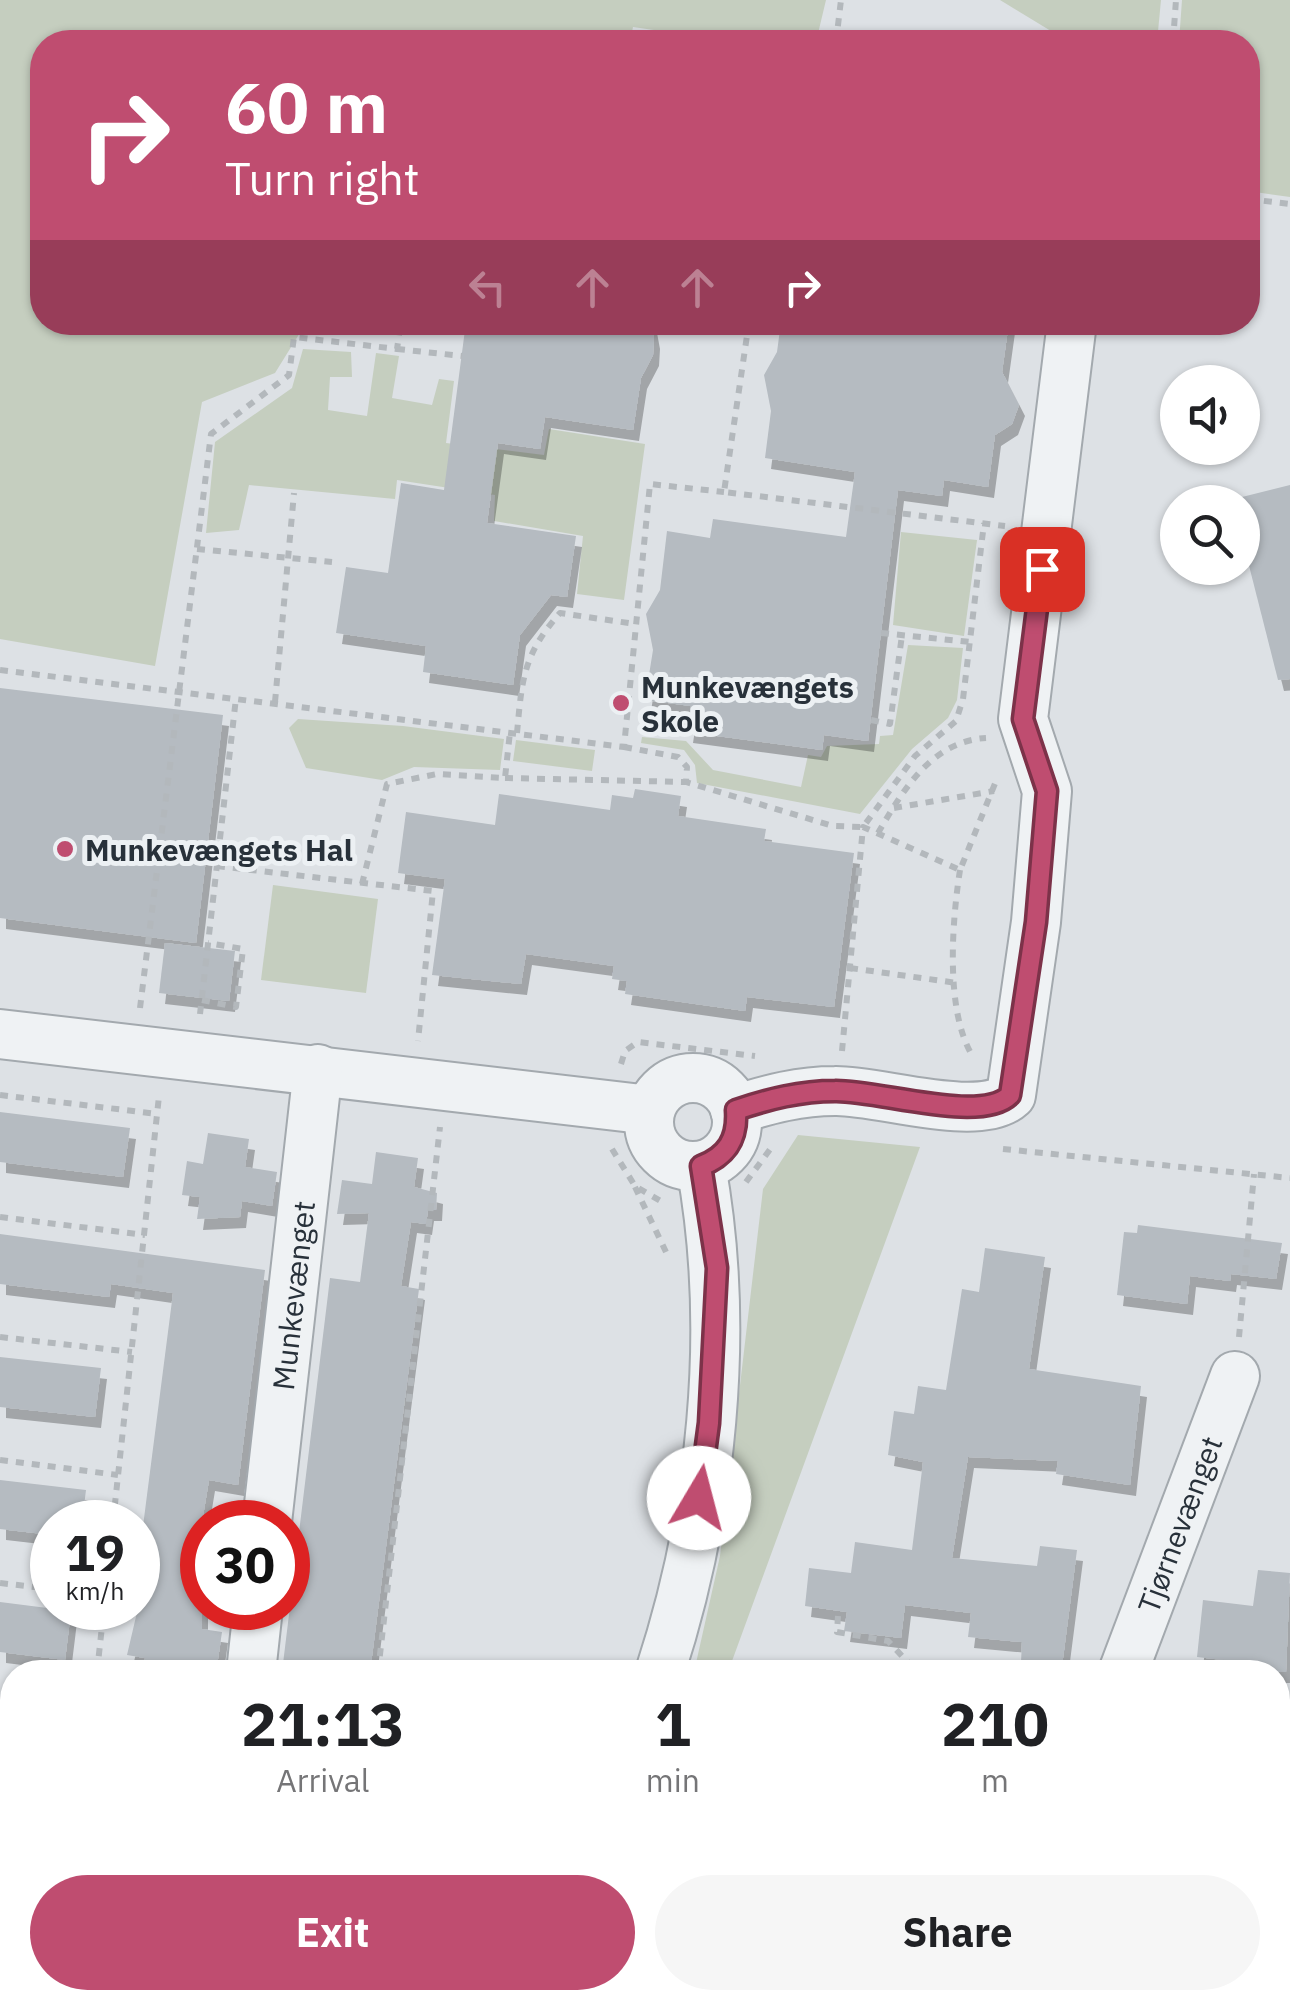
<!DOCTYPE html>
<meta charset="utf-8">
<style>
:root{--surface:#fff;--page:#f6f6f6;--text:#202124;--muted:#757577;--accent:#bf4d70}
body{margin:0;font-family:"IBM Plex Sans",sans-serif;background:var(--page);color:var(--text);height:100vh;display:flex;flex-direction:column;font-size:38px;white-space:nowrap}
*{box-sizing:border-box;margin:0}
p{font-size:32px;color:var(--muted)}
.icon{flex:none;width:55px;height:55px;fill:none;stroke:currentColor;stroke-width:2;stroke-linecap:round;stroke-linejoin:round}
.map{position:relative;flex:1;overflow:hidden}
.details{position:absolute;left:0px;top:1660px;width:1290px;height:350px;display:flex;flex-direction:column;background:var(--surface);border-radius:40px 40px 0 0;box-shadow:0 2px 8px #0004}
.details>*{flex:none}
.banner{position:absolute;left:30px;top:30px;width:1230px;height:305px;border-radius:40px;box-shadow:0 2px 8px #0004;background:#bf4d70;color:#fff;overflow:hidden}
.controls{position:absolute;left:1160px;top:365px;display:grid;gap:20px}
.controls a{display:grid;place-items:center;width:100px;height:100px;border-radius:50%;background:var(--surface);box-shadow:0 2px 8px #0004;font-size:50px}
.speed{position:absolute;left:30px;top:1500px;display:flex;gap:20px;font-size:50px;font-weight:700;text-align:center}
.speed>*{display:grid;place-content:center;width:130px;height:130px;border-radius:50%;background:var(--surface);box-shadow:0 2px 8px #0004;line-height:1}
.speed small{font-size:25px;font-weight:400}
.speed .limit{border:15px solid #d22;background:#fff;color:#111}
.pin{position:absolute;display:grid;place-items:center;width:85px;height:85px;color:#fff;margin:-42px;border-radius:20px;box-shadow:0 5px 15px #0006}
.me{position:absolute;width:110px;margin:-55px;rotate:8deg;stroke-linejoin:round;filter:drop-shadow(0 0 8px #0008)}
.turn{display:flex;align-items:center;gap:35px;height:210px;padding:0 30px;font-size:45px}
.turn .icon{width:130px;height:130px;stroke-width:2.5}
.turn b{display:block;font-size:70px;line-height:85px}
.lanes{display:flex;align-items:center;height:95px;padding:0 30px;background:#0003;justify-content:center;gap:50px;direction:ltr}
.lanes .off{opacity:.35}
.eta{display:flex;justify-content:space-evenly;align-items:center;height:170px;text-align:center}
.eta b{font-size:60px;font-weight:800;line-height:70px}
.action{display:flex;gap:20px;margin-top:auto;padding:20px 30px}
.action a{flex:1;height:115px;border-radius:60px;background:var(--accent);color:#fff;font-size:40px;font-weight:800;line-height:115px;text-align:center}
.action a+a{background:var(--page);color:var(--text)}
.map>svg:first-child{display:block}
</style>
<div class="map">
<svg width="1290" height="2010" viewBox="0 0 1290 2010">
<defs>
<filter id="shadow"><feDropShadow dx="6" dy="11" stdDeviation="0" flood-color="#0004"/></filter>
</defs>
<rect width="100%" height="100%" fill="#dde1e5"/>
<g fill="#c5cebf">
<polygon points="0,0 826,0 816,42 736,42 633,27 630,42 42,42 42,322 306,323 275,373 202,402 155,666 0,639"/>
<polygon points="1000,0 1161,0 1157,42 1069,42"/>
<polygon points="1182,0 1290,0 1290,197 1248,191 1248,42 1179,42"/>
<polygon points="303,349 351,352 352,377 330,377 328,410 367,416 376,353 399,356 392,398 432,405 439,379 454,381 446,443 544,455 549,429 645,444 624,600 577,594 583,536 494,521 495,495 397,480 395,499 249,485 239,530 206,533 215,442 292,388"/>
<polygon points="901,532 977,540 964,636 893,625"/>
<polygon points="908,645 963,648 957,700 948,718 912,749 860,814 697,783 695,765 684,750 641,743 642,737 686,741 713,770 801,787 808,755 821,757 827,746 879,744 880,736 893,735"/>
<polygon points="298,719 403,726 504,739 500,770 414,767 382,780 306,768 289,728"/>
<polygon points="516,740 595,750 592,771 513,761"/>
<polygon points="273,885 378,899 366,993 261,980"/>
<polygon points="798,1135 920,1147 728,1672 694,1672 720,1556 763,1189"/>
</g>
<g fill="#b5bbc1" filter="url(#shadow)">
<polygon points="466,322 651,322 654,338 653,355 641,378 633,430 545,417 540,449 498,443 487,523 576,536 567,597 551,595 520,635 513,685 423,672 426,646 336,633 346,567 388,573 401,483 444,490"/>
<polygon points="781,322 1009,322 1002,372 1019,405 1012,424 995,435 988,487 944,480 942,496 898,490 868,741 824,735 822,750 687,732 691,706 645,700 653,650 646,614 660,590 667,531 710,538 713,519 846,537 855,472 765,458 771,411 764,375 777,352"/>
<polygon points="1290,485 1290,679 1278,680 1242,538 1242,497"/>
<polygon points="0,688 223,715 196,943 0,918"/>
<polygon points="635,789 681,796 678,816 766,829 764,841 854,853 834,1007 747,997 745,1011 625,994 627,981 612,979 614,966 526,954 521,984 432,975 445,879 398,873 406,812 495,825 499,794 610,810 612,795 633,798"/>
<polygon points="165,943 235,951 229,1001 159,993"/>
<polygon points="0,1112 130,1128 123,1177 0,1162"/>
<polygon points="208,1133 249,1139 245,1167 277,1172 272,1206 242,1201 240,1217 197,1219 200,1197 182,1195 187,1161 203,1164"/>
<polygon points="376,1152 418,1158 414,1187 437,1193 436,1210 428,1210 426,1224 411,1222 401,1286 419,1289 370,1672 282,1672 330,1278 360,1282 369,1213 337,1214 342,1180 372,1184"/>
<polygon points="1138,1225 1282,1243 1276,1279 1231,1274 1230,1281 1190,1276 1187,1304 1117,1295 1124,1232 1137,1233"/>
<polygon points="0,1234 265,1270 238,1485 209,1480 202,1522 202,1629 222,1632 217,1666 187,1661 185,1672 143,1672 145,1658 127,1655 138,1608 138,1565 173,1293 111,1284 109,1297 0,1284"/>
<polygon points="985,1248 1045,1257 1029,1369 1141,1386 1130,1485 1056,1474 1058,1461 968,1457 952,1558 1037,1566 1040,1546 1077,1550 1062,1666 1021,1662 1022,1642 968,1637 971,1613 905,1605 901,1638 844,1631 847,1612 805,1606 809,1568 851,1573 855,1542 912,1550 923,1462 888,1455 894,1411 914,1414 918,1386 946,1390 962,1289 979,1292"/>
<polygon points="0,1357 101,1368 95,1417 0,1407"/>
<polygon points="0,1480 86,1490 82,1522 52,1522 52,1535 0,1529"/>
<polygon points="1258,1570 1290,1573 1286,1672 1249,1672 1250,1663 1197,1657 1203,1600 1253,1606"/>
<polygon points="0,1602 71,1611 65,1660 0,1652"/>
</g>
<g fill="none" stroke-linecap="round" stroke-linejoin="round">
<defs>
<g id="minor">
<polyline points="0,1034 650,1110"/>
<circle cx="693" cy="1122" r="44"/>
<path d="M735 1110C769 1099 800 1091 835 1091 878 1090 980 1124 1011 1095L1036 922 1047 791 1023 719 1072 322"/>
<path id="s1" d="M267 1522 318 1069"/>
<polyline points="251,1672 258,1608"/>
<path d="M660 1672C712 1513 731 1331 701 1166"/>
<path id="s2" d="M1123 1672 1235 1376"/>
<polyline points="212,2010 214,1998"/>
<polyline points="549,2010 553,1998"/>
<polyline points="996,2010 1001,1998"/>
</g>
</defs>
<use href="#minor" stroke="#a3a9ae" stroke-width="52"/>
<g stroke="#b3b8bc" stroke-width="6" stroke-dasharray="8 8" stroke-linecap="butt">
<polyline points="836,42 841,0"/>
<polyline points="1173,42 1176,0"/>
<polyline points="1248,199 1290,204"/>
<polyline points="749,322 724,492 1005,526"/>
<polyline points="397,349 462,356"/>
<polyline points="197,549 332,562"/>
<polyline points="881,633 970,642"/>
<polyline points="0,670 624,747 650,484 724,492"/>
<polyline points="275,702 294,493"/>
<polyline points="871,720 890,724 902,635"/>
<path d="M517 733C522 679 523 655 560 613L635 624"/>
<polyline points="624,747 678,757 687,767 686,782 833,826 863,827 915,756 956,721 963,699 984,523"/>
<polyline points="505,778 686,782"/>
<polyline points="894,808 994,791"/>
<path d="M878 833C903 790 932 741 986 738"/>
<polyline points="217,866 433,891 418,1041"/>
<path d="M960 870C952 921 945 1010 972 1055"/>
<polyline points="362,884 387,784 437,774 505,778 510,732"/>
<polyline points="850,968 957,983"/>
<polyline points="202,1000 236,1007 243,949 208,943"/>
<polyline points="140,1008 211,434 289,375 294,337 397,349 401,322"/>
<polyline points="200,1014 236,698"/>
<polyline points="842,1051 863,827 960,870 996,781"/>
<polyline points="621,1064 625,1051 638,1042 755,1056"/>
<polyline points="0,1095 158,1114"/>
<polyline points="612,1149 635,1186 664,1203"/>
<polyline points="1003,1149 1290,1178"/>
<polyline points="746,1182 774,1144"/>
<polyline points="635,1187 666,1252"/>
<polyline points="0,1217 145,1235"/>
<polyline points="0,1337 132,1352"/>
<polyline points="1239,1337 1254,1174"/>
<polyline points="0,1460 118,1475"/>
<polyline points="113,1522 159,1096"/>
<polyline points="0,1583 52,1589"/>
<polyline points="838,1616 837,1632 888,1641 917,1672"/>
<polyline points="97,1672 104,1608"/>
<polyline points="378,1672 440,1127"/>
<polyline points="0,1706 12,1708"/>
<polyline points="0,1829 12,1830"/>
<polyline points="0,1951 12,1952"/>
<polyline points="56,2010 58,1998"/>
<polyline points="340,2010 341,1998"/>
</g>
<use href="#minor" stroke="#eff2f4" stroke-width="48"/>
</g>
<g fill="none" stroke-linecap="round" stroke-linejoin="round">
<defs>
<path id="route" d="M699 1498 709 1423 717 1268 701 1166C727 1156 738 1139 736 1110 769 1099 800 1091 835 1091 878 1090 981 1124 1010 1095L1036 922 1047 791 1023 719 1042 569"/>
</defs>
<use href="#route" stroke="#7c3249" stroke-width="25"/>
<use href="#route" stroke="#bf4d70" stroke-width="18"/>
</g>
<g fill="#bf4d70" stroke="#ecf0f3" stroke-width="4">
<circle cx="621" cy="703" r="10"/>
<circle cx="65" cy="849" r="10"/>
</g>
<g text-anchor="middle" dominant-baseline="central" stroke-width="10" stroke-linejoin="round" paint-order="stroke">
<g font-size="30" font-weight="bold" fill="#28313a" stroke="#ecf0f3" text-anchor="start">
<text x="641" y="686">Munkevængets<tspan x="641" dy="34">Skole</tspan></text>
<text x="85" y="849">Munkevængets Hal</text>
</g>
<g font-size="30" fill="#28313a" stroke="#ecf0f3">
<text stroke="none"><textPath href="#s1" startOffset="228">Munkevænget</textPath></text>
<text stroke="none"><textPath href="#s2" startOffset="158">Tjørnevænget</textPath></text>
</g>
</g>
</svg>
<div class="controls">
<a><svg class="icon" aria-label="sound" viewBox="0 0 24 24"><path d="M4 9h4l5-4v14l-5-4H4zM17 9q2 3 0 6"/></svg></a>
<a><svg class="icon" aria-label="search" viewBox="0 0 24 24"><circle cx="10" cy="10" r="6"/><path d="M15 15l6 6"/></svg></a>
</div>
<div class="speed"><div>19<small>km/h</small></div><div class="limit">30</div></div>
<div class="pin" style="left:1042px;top:569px;background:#d93025"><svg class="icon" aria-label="arrive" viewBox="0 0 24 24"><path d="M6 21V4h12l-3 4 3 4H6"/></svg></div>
<svg class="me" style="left:699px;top:1498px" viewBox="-20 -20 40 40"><circle r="19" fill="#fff"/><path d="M0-13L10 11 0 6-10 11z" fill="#bf4d70"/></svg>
<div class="banner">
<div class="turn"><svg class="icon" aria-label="right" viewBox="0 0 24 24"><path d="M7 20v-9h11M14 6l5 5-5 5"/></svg><div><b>60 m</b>Turn right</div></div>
<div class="lanes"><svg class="icon off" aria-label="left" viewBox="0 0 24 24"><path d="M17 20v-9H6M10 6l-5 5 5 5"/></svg><svg class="icon off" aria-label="ahead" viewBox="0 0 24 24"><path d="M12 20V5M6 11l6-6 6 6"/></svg><svg class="icon off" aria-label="ahead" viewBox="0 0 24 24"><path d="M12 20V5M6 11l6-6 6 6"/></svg><svg class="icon" aria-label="right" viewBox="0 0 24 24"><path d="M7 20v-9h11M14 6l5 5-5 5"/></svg></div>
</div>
<section class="details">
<div class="eta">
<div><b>21:13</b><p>Arrival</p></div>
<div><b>1</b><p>min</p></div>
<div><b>210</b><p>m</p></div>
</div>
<div class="action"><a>Exit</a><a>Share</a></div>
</section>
</div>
